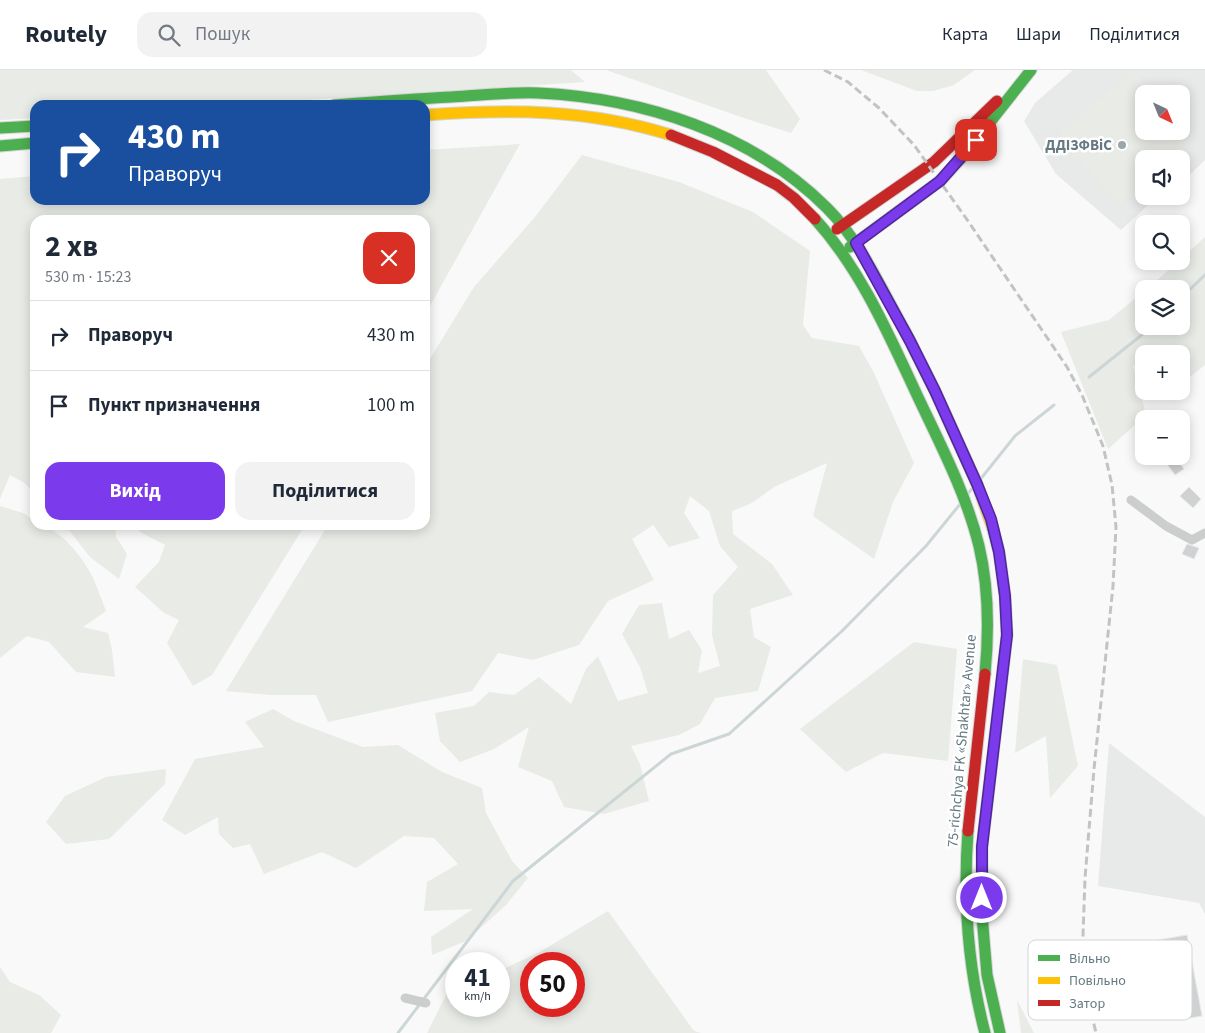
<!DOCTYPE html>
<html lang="uk">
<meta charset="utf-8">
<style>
:root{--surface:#fff;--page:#f2f2f3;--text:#1f2937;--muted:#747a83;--line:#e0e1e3;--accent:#7c3aed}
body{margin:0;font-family:"Source Sans 3",sans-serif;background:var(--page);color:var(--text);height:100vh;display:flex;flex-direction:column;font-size:19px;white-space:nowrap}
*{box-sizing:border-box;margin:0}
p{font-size:16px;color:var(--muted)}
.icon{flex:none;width:28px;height:28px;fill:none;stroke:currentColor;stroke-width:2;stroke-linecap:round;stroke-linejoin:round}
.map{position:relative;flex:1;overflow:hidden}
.sheet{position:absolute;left:30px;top:145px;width:400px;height:315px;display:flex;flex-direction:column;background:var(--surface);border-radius:15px;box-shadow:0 2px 12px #0003}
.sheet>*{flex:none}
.top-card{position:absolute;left:30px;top:30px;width:400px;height:105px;border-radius:15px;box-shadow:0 2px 12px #0003;background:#1a4fa0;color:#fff;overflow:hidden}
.needle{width:32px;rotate:137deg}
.fabs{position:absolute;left:1135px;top:15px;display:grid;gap:10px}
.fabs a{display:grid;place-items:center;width:55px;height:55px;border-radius:10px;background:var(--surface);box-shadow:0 2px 12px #0003;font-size:25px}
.speed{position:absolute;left:445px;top:882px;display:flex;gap:10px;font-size:25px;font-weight:700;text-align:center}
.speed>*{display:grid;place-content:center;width:65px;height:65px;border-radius:50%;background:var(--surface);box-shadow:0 2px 12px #0003;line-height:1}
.speed small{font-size:12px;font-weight:400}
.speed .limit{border:8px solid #d22;background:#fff;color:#111}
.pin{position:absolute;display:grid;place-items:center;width:42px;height:42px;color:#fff;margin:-21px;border-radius:10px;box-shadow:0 2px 8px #0006}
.me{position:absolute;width:55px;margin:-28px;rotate:0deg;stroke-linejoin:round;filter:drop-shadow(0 0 4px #0008)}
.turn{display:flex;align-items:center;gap:18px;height:105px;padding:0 15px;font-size:22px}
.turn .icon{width:65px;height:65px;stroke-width:2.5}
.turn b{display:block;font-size:35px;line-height:42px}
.round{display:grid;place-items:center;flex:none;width:52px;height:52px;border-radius:15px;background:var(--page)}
.head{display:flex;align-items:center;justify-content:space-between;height:85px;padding:0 15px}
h1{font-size:30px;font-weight:700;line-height:38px}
.cta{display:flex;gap:10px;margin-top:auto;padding:10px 15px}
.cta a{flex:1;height:58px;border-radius:15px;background:var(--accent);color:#fff;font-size:20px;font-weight:700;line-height:58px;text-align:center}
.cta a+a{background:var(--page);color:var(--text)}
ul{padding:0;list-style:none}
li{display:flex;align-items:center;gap:15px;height:70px;padding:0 15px;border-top:1px solid var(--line)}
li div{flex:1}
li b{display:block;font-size:19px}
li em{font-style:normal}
header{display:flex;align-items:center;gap:30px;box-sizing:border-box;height:70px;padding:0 25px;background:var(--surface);border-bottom:1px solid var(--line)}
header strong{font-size:24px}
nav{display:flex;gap:28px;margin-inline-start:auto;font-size:18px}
.search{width:350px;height:45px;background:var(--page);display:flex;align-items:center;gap:12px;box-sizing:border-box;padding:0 18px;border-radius:15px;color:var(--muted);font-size:19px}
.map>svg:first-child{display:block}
</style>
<header>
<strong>Routely</strong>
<div class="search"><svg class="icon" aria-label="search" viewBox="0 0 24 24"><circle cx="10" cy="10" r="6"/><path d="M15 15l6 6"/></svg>Пошук</div>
<nav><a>Карта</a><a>Шари</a><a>Поділитися</a></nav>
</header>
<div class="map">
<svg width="1205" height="963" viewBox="0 0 1205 963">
<rect width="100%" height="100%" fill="#f9f9f9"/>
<g fill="#e8e9e9" fill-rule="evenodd">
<path d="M1073 0H1205V90L1181 113V89H1144V126H1158L1121 160 1056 104 1024 51 1035 33ZM1144 24H1181V61H1144Z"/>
<polygon points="1109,673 1205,747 1205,844 1199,833 1098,816"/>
</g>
<g fill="#e8ebe6" fill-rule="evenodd">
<polygon points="0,0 571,0 585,12 232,35 35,35 35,48 0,50"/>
<polygon points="606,0 766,0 800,49 791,63 744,48"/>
<polygon points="861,0 975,0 954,15 933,21 917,21"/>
<polygon points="1133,0 1153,24 1144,24 1144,61 1181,61 1181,56 1193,70 1172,89 1144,89 1144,113 1119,135 1058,64"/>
<polygon points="520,74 425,245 425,150 35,150 35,425 26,414 10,405 0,429 0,109 35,106 35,130 425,130 425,80"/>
<polygon points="582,85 679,112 753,142 810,181 803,255 812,268 859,276 874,303 914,393 893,432 874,489 813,446 827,393 774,417 752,433 732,441 733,464 772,494 793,525 750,539 754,567 771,577 758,621 715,628 700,654 679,665 631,676 640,694 649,731 604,744 564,737 552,711 518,697 529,657 494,679 460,692 440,671 435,643 474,636 489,622 514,625 539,607 571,634 586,599 598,586 618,631 648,623 640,597 622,564 639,535 662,533 669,569 689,560 702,580 698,603 720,596 712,565 713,525 738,497 720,476 709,441 690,426 684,443 700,468 669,477 653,455 632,469 654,510 608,531 579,575 533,590 498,583 472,621 328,652 316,625 271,625 226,621 328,455 425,455 425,297 474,217 535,147"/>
<polygon points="1205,167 1205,295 1181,314 1181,284 1144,284 1144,299 1133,295 1146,345 1108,379 1061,262 1109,250 1144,221 1144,256 1181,256 1181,219 1147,219 1179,191 1181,191 1181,189"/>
<path d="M0 436 23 443 35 451V455C59 455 84 489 93 508 98 519 102 531 106 541L83 557 108 563 112 580 115 607 76 602 49 572 27 566 0 588Z"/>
<polygon points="65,455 115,455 116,467 127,484 119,509 90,487"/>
<polygon points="138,455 305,455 212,605 193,616 167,573 179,550 164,543 135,517 159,492 165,475 140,462"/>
<polygon points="914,572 957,579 948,691 883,683 846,702 800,659"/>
<polygon points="1023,589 1057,595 1078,696 1050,728 1046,666 1015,683"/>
<polygon points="273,639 294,651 363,677 398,675 442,702 482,718 486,743 512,791 528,808 506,835 466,871 432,885 431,867 473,839 424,841 427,812 458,794 434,768 404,766 356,798 322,782 264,804 250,774 233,778 219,764 218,747 185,765 162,750 195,689 264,677 245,652"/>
<polygon points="166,699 165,714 109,769 66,774 46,752 65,726 106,707"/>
<path d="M608 841 694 961 701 963H427L446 925 456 920V936H499V901L538 883ZM531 894H574V936H531Z"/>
<polygon points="0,897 10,912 39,925 61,945 51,963 0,963"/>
<polygon points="1017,930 1034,963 1021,963"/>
</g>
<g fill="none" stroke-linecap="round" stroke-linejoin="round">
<g stroke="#ccd6d7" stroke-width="3">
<polyline points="1181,228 1205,205"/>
<polyline points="1089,307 1153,256"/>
<polyline points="979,411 1015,366 1054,335"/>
<polyline points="966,426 975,415"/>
<polyline points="398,963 513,811 671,684 729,664 842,561 926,476 961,433"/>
</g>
</g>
<g fill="#cfd1d2" stroke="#e8e8e8">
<polygon points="1176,388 1184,399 1175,405 1167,394"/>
<polygon points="1189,417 1201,429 1193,438 1180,426"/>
<polygon points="1187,474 1199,478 1194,489 1182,484"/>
<polygon points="1187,865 1202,946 1185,949 1173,882 1143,887 1145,897 1128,900 1124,876"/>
</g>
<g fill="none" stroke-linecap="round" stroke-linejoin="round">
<defs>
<g id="fast">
<path d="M334 35C373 32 412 29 451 27 480 25 509 22 538 23 643 28 752 63 827 138 862 173 882 221 906 263"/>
<polyline points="0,58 35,56"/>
<polyline points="0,76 35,73"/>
<path d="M815 149C861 200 888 263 917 325 940 374 966 423 979 476 989 518 989 562 985 604"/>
<polyline points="850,177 940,111 964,85 1031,0"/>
<polyline points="993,459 999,482 1005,526 1007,565 982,777 982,845 987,905 1000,963"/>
<path d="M968 761C963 828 968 898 985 963"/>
</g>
<g id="slow">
<path d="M425 45C512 39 587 39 671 65"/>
<polyline points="906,263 935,321 977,414 993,459"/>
</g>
<g id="jam">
<polyline points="671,65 713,82 777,115 794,128 815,149"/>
<polyline points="837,159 934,92 997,31"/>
<polyline points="968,761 985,604"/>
</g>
</defs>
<use href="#fast" stroke="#d4d5d6" stroke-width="13"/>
<use href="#slow" stroke="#d4d5d6" stroke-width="13"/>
<use href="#jam" stroke="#d4d5d6" stroke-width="13"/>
<g stroke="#cccece" stroke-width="9">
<polyline points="1131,430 1166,456 1192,470 1205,463"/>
<polyline points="405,928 426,933"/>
</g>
<use href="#fast" stroke="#4caf50" stroke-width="11"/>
<use href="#slow" stroke="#ffc107" stroke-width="11"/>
<use href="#jam" stroke="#c62828" stroke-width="11"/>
<polyline stroke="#c2c3c4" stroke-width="3" stroke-dasharray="8 4" stroke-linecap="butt" points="824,0 848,12 879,38 914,75 968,151 1067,297 1082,325 1103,376 1112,415 1116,457 1113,516 1094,699 1085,808 1083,865 1086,920 1096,963"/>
</g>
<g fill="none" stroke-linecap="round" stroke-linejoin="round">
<defs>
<polyline id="route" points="976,70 940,111 856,173 910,271 935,321 977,414 991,449 999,482 1005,526 1007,565 982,777 982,828"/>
</defs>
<use href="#route" stroke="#51269a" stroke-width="12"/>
<use href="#route" stroke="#7c3aed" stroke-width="9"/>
</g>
<circle fill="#99a6ac" stroke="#fff" stroke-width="2" cx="1122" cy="75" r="5"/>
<g text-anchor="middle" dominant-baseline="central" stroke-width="5" stroke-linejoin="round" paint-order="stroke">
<g font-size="15" font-weight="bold" fill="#657a82" stroke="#fff" text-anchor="end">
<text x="1112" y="75">ДДІЗФВіС</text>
</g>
<g font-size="15" fill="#657a82" stroke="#fff">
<text transform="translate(962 671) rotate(-85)">75-richchya FK «Shakhtar» Avenue</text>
</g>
</g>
<rect x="1028" y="870" width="164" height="80" rx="8" fill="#fff" stroke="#d1d7da" stroke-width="1"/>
<rect x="1038" y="885" width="22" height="6" fill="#4caf50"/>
<rect x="1038" y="907" width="22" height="7" fill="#ffc107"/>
<rect x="1038" y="930" width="22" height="6" fill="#c62828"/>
<g font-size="14" fill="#657a82">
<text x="1069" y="893">Вільно</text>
<text x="1069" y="915">Повільно</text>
<text x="1069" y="938">Затор</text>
</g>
</svg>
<div class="fabs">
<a><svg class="needle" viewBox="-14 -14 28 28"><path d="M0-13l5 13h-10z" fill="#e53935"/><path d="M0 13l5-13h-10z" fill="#747a83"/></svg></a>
<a><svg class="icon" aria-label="sound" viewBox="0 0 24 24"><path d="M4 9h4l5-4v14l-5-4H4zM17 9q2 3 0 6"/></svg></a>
<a><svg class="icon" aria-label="search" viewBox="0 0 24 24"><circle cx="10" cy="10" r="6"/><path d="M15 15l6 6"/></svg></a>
<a><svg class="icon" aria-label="layers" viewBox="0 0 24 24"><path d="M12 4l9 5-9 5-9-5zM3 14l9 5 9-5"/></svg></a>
<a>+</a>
<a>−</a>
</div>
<div class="speed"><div>41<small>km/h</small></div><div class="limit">50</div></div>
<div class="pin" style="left:976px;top:70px;background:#d93025"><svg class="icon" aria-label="arrive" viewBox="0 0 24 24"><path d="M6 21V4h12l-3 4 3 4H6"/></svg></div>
<svg class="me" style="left:982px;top:828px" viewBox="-20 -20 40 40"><circle r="17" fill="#7c3aed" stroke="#fff" stroke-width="3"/><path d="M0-11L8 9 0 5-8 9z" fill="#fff"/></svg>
<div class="top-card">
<div class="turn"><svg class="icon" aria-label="right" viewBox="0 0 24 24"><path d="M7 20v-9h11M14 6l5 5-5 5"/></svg><div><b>430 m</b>Праворуч</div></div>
</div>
<section class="sheet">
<div class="head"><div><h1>2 хв</h1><p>530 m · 15:23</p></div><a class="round" style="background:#d93025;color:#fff"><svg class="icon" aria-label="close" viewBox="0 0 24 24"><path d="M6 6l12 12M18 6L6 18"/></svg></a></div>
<ul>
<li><svg class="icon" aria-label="right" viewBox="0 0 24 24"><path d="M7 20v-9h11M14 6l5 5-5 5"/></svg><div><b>Праворуч</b></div><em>430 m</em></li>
<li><svg class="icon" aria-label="arrive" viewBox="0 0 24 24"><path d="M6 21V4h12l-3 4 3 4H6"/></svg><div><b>Пункт призначення</b></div><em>100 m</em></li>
</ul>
<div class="cta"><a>Вихід</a><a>Поділитися</a></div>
</section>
</div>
